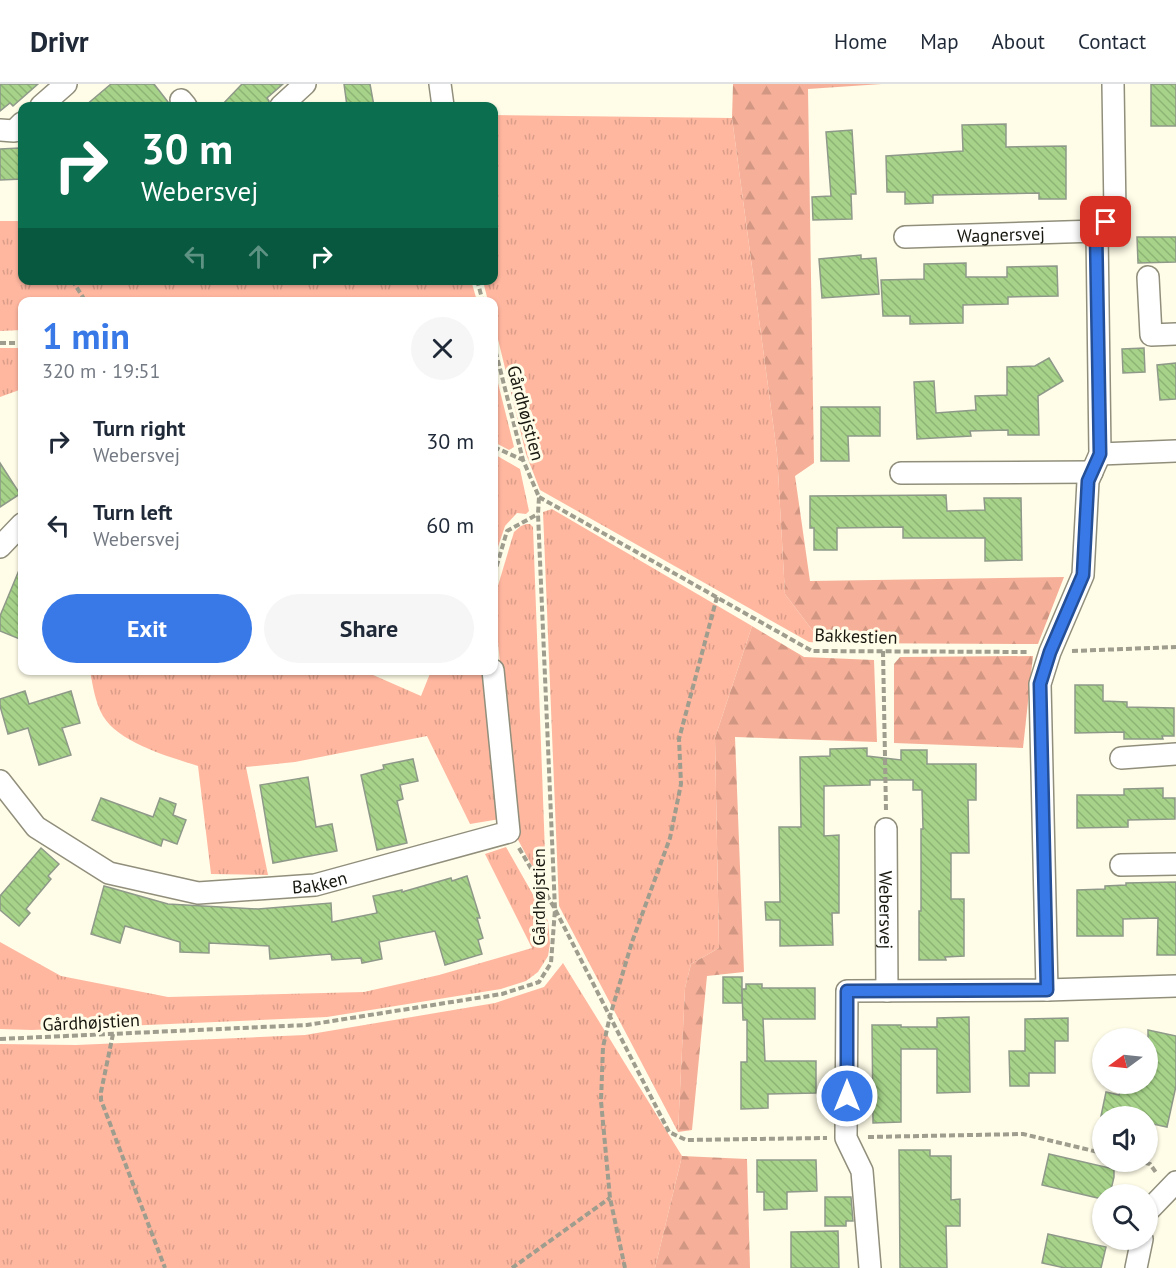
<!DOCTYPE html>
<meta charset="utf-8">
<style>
:root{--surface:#fff;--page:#f6f6f7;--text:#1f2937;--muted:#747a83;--line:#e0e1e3;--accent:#3879e7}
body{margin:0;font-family:"PT Sans",sans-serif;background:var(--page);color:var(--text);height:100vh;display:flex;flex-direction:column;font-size:22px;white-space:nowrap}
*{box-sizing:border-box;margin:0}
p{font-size:20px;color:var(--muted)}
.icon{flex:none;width:33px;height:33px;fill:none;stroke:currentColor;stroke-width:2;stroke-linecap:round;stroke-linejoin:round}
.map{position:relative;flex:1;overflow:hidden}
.side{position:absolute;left:18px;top:213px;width:480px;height:378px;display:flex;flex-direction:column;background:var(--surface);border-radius:12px;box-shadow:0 2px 4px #0004}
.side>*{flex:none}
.guide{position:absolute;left:18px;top:18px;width:480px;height:183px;border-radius:12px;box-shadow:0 2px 4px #0004;background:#0b6e4f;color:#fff;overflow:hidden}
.needle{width:39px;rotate:255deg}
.controls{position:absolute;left:1092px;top:944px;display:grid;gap:12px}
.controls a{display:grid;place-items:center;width:66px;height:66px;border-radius:50%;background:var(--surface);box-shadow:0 2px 4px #0004;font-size:30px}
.pin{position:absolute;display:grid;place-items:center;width:51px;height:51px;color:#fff;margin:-26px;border-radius:12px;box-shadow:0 3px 9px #0006}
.me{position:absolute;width:66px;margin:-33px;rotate:0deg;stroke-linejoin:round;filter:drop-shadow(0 0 4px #0008)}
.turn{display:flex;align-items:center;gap:21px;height:126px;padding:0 24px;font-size:27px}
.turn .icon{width:78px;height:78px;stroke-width:2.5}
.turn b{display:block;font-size:42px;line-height:51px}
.lanes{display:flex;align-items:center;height:57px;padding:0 24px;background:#0003;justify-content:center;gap:30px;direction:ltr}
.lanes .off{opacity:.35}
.round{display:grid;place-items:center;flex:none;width:63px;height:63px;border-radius:32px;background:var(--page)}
.head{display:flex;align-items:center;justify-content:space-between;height:102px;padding:0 24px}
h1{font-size:36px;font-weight:600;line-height:45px;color:var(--accent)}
.action{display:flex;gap:12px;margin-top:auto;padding:12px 24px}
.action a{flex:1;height:69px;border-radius:36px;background:var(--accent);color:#fff;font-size:24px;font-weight:600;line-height:69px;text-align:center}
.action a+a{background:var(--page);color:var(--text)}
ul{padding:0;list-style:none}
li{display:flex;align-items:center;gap:18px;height:84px;padding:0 24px}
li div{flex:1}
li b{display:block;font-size:22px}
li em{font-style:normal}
header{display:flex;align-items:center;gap:36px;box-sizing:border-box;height:84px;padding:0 30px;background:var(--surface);border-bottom:2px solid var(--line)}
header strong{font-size:28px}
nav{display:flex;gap:33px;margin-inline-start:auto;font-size:21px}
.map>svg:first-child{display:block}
</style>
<header>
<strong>Drivr</strong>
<nav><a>Home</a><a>Map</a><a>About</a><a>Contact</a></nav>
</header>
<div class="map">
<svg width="1176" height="1184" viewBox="0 0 1176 1184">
<defs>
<pattern id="grass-tufts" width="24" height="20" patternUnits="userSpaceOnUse" patternTransform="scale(1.5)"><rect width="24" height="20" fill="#ffb7a0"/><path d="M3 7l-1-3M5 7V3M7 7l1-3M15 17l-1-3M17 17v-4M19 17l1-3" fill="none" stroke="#da9d89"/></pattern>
<pattern id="forest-firs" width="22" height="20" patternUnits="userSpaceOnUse" patternTransform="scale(1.5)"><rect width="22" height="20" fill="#f6b099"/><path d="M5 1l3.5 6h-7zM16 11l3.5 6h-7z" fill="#d29783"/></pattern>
<pattern id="building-back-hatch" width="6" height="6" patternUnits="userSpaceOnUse" patternTransform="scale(1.5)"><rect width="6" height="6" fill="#a6d389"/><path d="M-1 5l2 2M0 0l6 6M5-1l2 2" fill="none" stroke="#8eb475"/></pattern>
</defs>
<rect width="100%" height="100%" fill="#fffde8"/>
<g fill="url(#grass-tufts)">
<polygon points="494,31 732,34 777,369 785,510 822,559 809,558 540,406 526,370 494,239 494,218 488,217 483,197 494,196"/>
<polygon points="0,137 22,137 22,196 471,196 477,217 22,218 22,246 0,247"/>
<polygon points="0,264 22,264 22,305 0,313"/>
<polygon points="494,283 514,363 509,366 494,358"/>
<polygon points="494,370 520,385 529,427 526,430 517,429 505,442 494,475 494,406 497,396 494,394"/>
<polygon points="552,425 752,542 715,654 719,864 691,880 685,904 678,1048 559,822 543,428"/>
<polygon points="526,440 530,440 533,443 546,796 544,799 541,799 516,752 494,515 514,448 521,442"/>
<path d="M90 587H364L421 612 431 587H487L500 735 470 740 427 652 295 678 246 683 268 791 211 790 198 682C170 673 119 659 103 632 95 618 93 602 90 587Z"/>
<polygon points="506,763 548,837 550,860 548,872 538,888 526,897 501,905 327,933 32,946 0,945 0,858 61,892 168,913 364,908 439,891 532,864 485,770"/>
<polygon points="563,879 682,1072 655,1184 0,1184 0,960 76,961 305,951 495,919 544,903"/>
</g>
<g fill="url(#forest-firs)">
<polygon points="733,0 882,0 808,5 814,379 795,392 810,497 1064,493 1038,560 822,559 785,510 777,369 732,34"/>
<polygon points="752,542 804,573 874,576 877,658 735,653 744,888 707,892 692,1046 678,1048 685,904 691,880 719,864 715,654"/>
<polygon points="1033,572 1023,664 894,659 894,580 900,573"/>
<polygon points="682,1072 747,1075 750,1184 655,1184"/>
</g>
<g fill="url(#building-back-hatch)" stroke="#8f9989" stroke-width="1.5">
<polygon points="0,0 38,0 13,22 10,19 0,27"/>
<polygon points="111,0 154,0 168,18 170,22 85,22"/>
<polygon points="242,0 283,0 267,14 269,17 269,22 221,22"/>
<polygon points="344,0 370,0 374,22 347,22"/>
<rect x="1151" y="0" width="25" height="42"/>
<polygon points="1006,40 1006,63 1066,62 1066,115 1039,115 1039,109 933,111 933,119 905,120 905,108 887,108 886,72 963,67 962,41"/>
<polygon points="852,46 856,110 851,110 852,135 813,136 812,113 831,112 826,48"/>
<polygon points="19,64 19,69 22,69 22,95 0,96 0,65"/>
<polygon points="1137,153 1176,153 1176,178 1138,179"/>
<polygon points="861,171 861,175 876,174 879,210 822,214 819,175"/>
<polygon points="966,179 966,193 1007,193 1007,183 1057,182 1058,212 1008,213 1008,220 963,221 963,239 910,240 910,232 883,232 881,196 924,195 924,180"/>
<polygon points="1144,264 1145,288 1123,289 1122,265"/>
<polygon points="1049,274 1063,297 1038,312 1039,351 1008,351 1008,346 970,347 971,352 917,355 914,298 934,297 936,329 976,326 975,312 1007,311 1007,283 1035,282"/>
<polygon points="1176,279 1176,315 1160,316 1157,281"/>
<polygon points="821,323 880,323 880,352 848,352 849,377 821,377"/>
<polygon points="0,379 20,410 0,423"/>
<polygon points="946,411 947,427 985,426 984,414 1021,414 1022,476 985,477 985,454 903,454 903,443 837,444 837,466 814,466 814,444 810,444 810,412"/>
<polygon points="22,479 22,556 0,547 0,532"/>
<polygon points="1075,601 1103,601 1103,617 1127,618 1127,623 1174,624 1174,652 1162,652 1163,655 1124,655 1124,648 1075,649"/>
<polygon points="25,607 29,620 71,607 80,639 62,644 71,671 39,681 28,644 8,650 0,622 0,615"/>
<polygon points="867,664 867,672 901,676 901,666 927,666 927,680 976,680 976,716 968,716 969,769 951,769 951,815 964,815 964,872 945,873 946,876 919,876 919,827 921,827 921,745 923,745 922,706 913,706 913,696 870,696 870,701 824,702 824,752 839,751 839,829 832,829 833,861 780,862 780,836 766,836 765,818 780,818 779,743 801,743 800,673 830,672 830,665"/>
<polygon points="413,675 418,697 400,701 403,715 397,717 407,759 377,766 361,691 384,685 383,681"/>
<polygon points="308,693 316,743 332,740 337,767 273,779 260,701"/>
<polygon points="1163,704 1163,714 1175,714 1175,735 1128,736 1128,743 1077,744 1077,711 1124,711 1124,705"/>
<polygon points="101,714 153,733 160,714 176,720 173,731 186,736 177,760 163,755 161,762 92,736"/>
<polygon points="41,764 59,780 48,792 51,795 26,825 30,829 19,842 0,826 0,812"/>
<polygon points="467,792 480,834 477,834 483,854 478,856 482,870 445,881 435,847 379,858 382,875 362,879 361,874 332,876 331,870 270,875 269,862 209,859 209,869 180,868 180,858 125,842 120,859 91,850 104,802 168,820 258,825 331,819 332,838 377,829 373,812 402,806 402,808 451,794 452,797"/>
<polygon points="1176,798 1176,871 1157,871 1158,834 1123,835 1123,852 1077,852 1077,806 1105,805 1105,802 1126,801 1126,799"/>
<rect x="723" y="893" width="19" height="26"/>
<polygon points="746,900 762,900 762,904 815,904 815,935 763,935 765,977 816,977 816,1009 768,1010 768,1024 741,1025 741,978 747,978 747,936 743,936 742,905 746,905"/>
<polygon points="969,933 970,1008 937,1009 937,965 901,965 901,1038 873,1039 872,941 901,941 901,943 937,943 937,934"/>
<polygon points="1068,934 1068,957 1055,957 1055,989 1029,989 1029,1002 1010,1002 1009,967 1025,967 1025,935"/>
<polygon points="1148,946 1176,952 1176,1002 1167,1043 1148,1039 1148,1032 1101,1032 1106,1008 1119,1011 1122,999 1148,999"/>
<polygon points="899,1066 930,1066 930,1072 951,1072 951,1116 960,1115 960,1142 946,1142 947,1184 900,1184"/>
<polygon points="1049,1070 1114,1085 1114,1093 1110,1110 1102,1110 1102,1115 1042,1101"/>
<polygon points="757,1076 816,1076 817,1107 787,1108 787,1125 764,1126 764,1108 757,1108"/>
<polygon points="825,1113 851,1113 853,1137 846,1137 846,1142 825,1142"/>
<polygon points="838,1147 839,1184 791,1184 791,1148"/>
<polygon points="1048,1150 1106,1163 1101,1184 1065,1184 1042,1179"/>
</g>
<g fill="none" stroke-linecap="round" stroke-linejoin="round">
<defs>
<g id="minor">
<polyline points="440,0 443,22"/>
<polyline points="181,16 186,22"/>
<polyline points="41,22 66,0"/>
<polyline points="281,22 305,0"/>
<polyline points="0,46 14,47 22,39"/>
<path id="s1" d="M905 153 1097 147"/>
<polyline points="1148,193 1151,251 1176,250"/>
<polyline points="1100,370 1176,367"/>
<polyline points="901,389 1092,388"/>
<polyline points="0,463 22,440"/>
<polyline points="1121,674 1176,670"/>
<path id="s2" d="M0 697 36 743 109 789 198 809 315 801 509 748 493 586"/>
<path id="s3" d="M886 745 887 907"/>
<polyline points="1121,781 1176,780"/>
<polyline points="1047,906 1040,600 1050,568 1083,491 1088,397 1100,370 1097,147 1115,129 1113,0"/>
<polyline points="1148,1127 1176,1098"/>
<polyline points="870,1184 862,1087 846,1054 847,907 1047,906 1176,902"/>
<polyline points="1136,1184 1142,1155"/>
</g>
</defs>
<use href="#minor" stroke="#918f7c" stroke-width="24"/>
<g stroke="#9e9d8e" stroke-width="4" stroke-dasharray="6 3" stroke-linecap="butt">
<polyline points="72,196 86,218"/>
<polyline points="477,196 483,218"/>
<polyline points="0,259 22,259"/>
<polyline points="494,363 523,376"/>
<polyline points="539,413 812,567 1029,568"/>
<polyline points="494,491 507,447 538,430"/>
<polyline points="883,567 886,726"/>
<polyline points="1072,567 1176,563"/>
<polyline points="519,764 555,825 669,1048 686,1056 827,1054"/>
<polyline points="113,950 101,1008 101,1016 165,1184"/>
<polyline points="0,955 307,941 502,910 539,898 551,879 555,825 538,430 539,413 523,376 494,261"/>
<polyline points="868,1053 1023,1050 1102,1069"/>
<polyline points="1136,1077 1150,1080 1157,1090"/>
<polyline points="512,1184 610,1114"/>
<polyline points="625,1184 610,1114 601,1017 603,963 610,932 632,858 670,754 681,700 679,655 717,513"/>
</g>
<use href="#minor" stroke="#fff" stroke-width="21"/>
</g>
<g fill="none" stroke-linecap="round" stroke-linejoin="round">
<defs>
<polyline id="route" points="847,1012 847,907 1047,906 1040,600 1050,568 1083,491 1088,397 1100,370 1096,147 1106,138"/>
</defs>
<use href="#route" stroke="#244f96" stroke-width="15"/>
<use href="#route" stroke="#3879e7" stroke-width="10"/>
</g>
<g text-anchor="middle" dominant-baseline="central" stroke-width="6" stroke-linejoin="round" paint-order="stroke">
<g font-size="18" fill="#181810" stroke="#fffde8">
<text stroke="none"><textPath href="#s1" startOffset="96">Wagnersvej</textPath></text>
<text transform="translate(526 329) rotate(75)">Gårdhøjstien</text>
<text transform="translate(856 552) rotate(2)">Bakkestien</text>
<text stroke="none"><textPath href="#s2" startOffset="358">Bakken</textPath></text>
<text transform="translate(538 813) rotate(-90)">Gårdhøjstien</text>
<text stroke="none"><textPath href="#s3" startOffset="81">Webersvej</textPath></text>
<text transform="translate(91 938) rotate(-3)">Gårdhøjstien</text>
</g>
</g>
</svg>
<div class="controls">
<a><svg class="needle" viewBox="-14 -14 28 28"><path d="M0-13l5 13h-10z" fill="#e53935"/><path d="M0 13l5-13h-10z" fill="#747a83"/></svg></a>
<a><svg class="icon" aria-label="sound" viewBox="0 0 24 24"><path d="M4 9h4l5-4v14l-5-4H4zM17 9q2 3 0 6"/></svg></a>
<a><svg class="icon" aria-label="search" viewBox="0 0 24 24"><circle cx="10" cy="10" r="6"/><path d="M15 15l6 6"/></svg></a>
</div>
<div class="pin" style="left:1106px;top:138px;background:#d93025"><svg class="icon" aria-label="arrive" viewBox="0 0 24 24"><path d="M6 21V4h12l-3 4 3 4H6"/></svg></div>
<svg class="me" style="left:847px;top:1012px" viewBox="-20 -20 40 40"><circle r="17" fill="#3879e7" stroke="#fff" stroke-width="3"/><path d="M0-11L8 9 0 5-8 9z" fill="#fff"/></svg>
<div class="guide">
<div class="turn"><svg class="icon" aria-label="right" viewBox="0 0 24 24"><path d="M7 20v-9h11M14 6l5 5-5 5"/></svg><div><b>30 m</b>Webersvej</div></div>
<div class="lanes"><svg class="icon off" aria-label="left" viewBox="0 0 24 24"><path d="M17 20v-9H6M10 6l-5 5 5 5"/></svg><svg class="icon off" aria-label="ahead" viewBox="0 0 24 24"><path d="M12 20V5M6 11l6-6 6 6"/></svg><svg class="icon" aria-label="right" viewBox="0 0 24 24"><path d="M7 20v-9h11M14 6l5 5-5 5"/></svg></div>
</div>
<section class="side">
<div class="head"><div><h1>1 min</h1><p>320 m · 19:51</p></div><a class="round"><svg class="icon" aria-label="close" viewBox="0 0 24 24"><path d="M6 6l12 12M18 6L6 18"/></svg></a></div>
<ul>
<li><svg class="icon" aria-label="right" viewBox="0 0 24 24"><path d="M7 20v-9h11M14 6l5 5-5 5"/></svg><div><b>Turn right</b><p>Webersvej</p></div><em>30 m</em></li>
<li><svg class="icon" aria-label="left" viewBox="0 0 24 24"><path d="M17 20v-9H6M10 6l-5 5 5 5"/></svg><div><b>Turn left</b><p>Webersvej</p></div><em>60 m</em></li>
</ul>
<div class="action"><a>Exit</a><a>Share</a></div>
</section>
</div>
